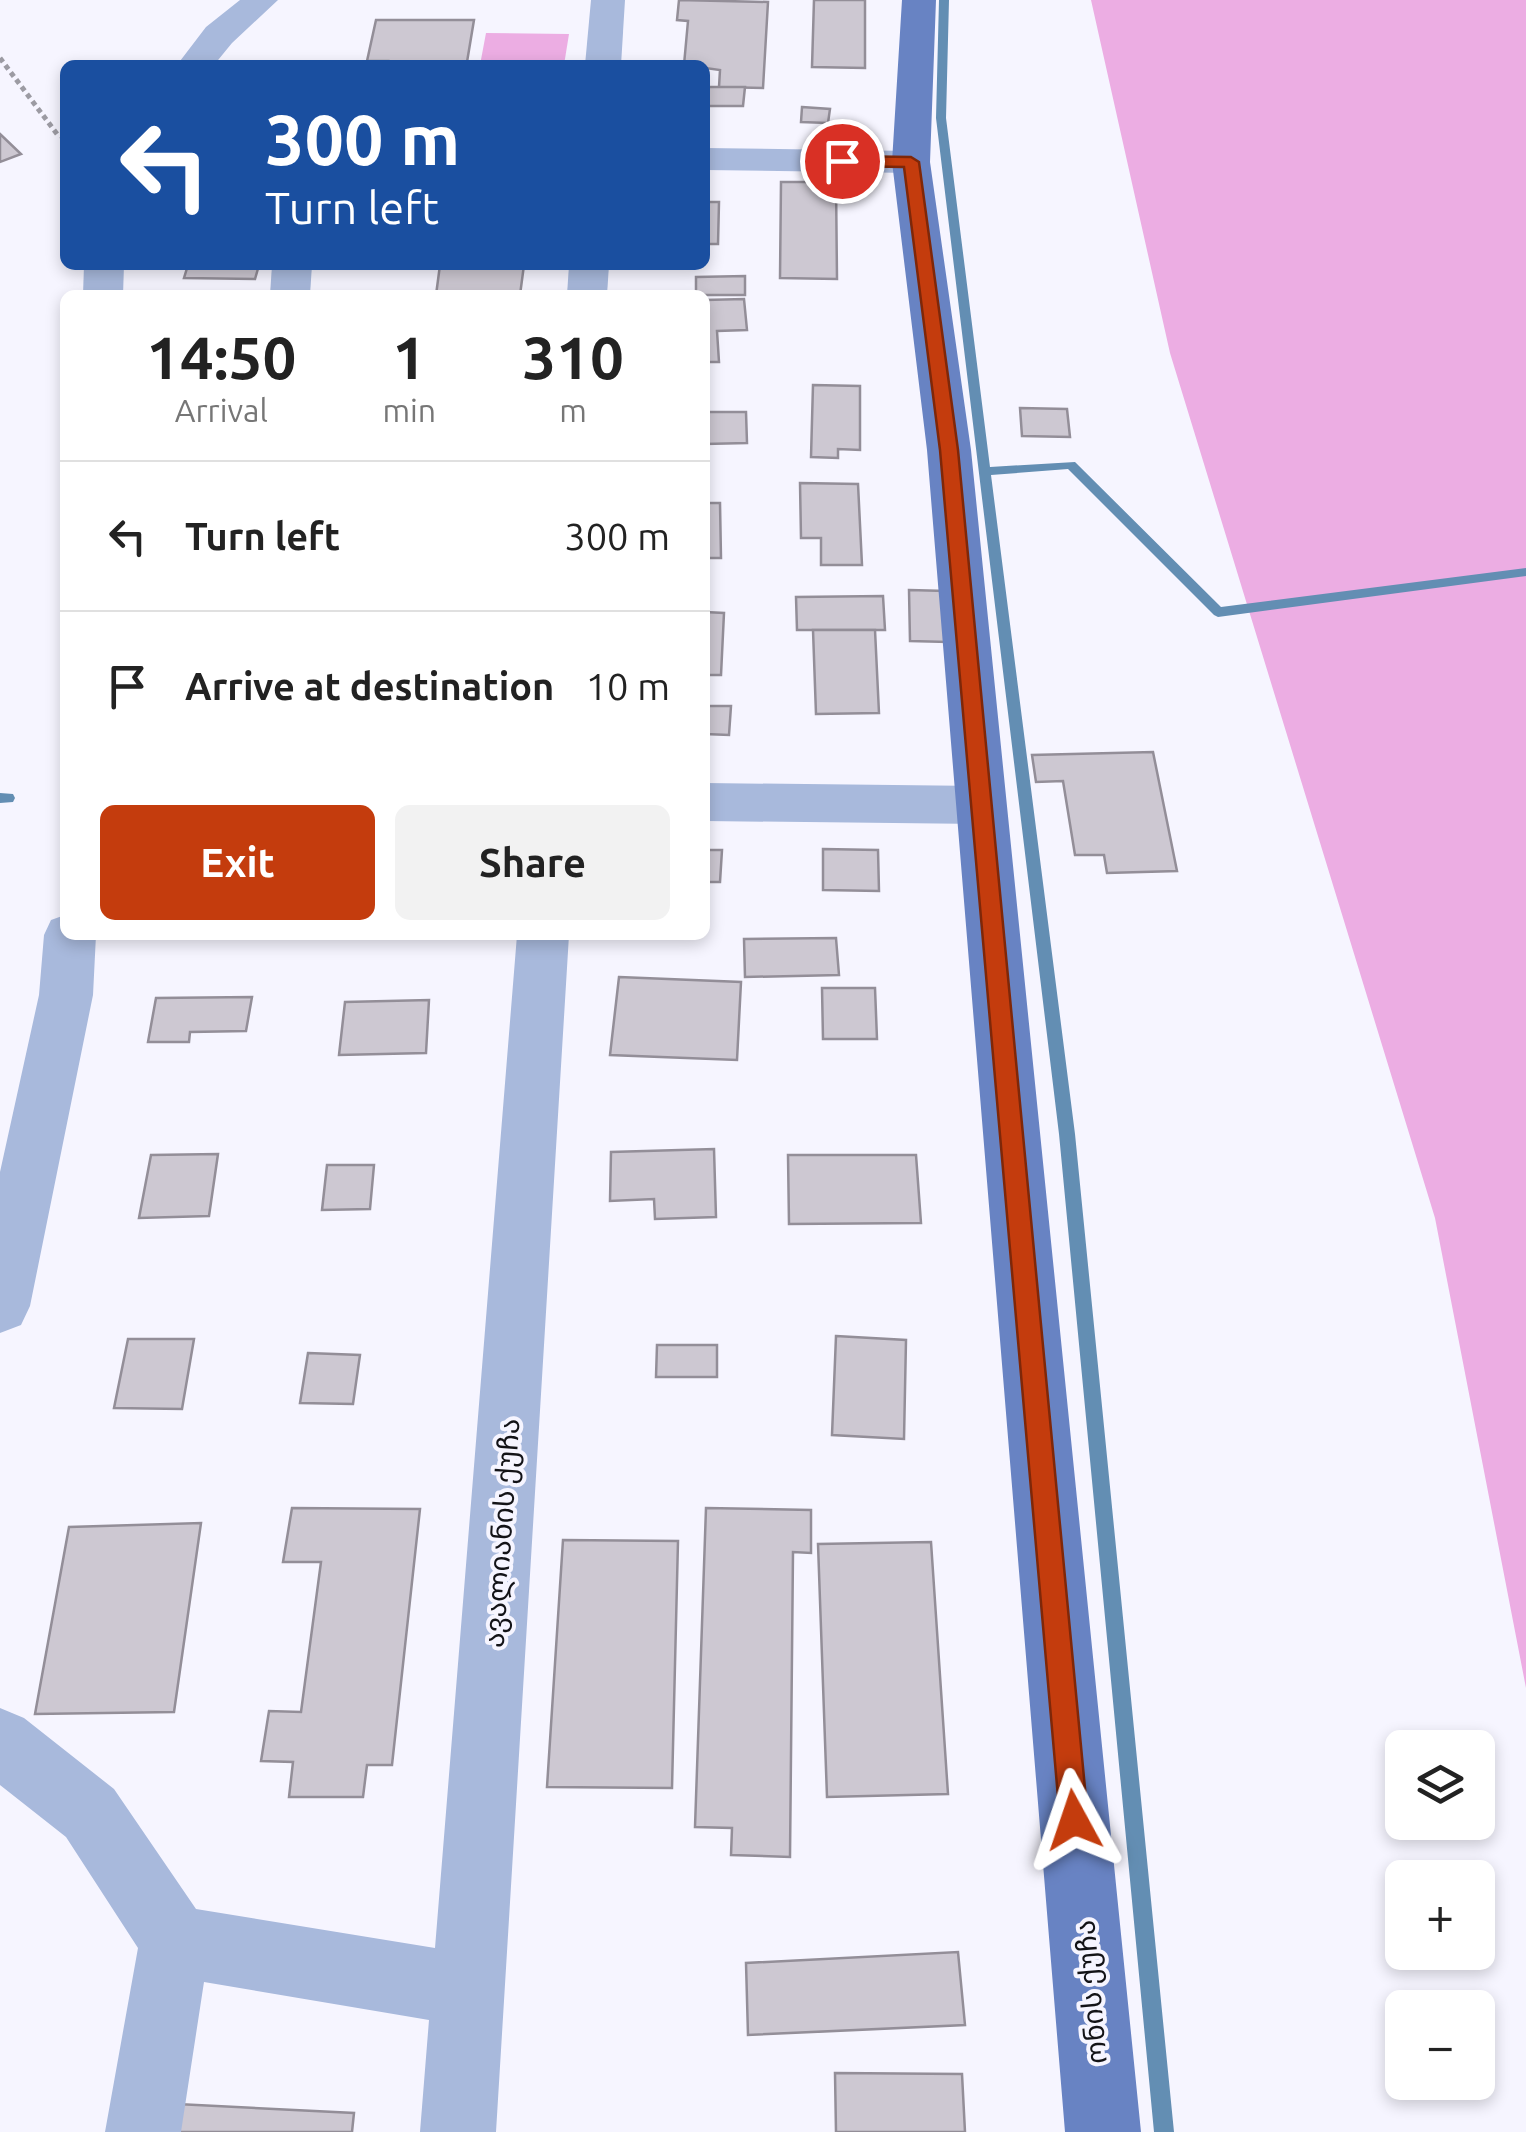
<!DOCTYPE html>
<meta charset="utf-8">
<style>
:root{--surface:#fff;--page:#f2f2f2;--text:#222;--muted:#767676;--line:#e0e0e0;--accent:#c43c0d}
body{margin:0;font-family:Ubuntu,"Noto Sans Georgian",sans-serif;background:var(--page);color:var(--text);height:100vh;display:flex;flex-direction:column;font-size:38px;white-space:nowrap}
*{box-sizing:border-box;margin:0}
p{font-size:32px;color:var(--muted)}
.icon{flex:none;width:55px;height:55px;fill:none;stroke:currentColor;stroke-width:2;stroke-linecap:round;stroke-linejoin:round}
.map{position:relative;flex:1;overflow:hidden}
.sheet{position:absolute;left:60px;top:290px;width:650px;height:650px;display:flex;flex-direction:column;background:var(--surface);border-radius:15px;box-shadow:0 5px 15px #0003}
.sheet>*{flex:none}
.guide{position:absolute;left:60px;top:60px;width:650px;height:210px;border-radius:15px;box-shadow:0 5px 15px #0003;background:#1a4fa0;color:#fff;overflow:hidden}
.controls{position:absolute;left:1385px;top:1730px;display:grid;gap:20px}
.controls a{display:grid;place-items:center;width:110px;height:110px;border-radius:15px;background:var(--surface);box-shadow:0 5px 15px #0003;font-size:50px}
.pin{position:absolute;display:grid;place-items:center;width:85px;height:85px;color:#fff;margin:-42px;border:5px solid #fff;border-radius:50%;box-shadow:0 2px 10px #0007}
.me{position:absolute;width:110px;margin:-55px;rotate:355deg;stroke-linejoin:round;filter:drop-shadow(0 0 8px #0008)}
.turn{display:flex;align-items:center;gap:35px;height:210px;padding:0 40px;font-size:45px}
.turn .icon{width:130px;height:130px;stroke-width:2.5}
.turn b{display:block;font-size:70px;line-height:85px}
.eta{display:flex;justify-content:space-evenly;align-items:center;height:170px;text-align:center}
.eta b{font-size:60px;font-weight:700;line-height:70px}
.button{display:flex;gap:20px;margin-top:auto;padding:20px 40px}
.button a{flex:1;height:115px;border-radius:15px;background:var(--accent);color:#fff;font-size:40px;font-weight:700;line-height:115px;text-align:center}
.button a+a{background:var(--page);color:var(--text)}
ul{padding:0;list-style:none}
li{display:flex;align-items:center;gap:30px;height:150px;padding:0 40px;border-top:2px solid var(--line)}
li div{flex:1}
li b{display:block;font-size:38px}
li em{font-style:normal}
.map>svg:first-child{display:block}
</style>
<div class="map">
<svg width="1526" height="2132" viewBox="0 0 1526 2132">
<rect width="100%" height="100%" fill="#f6f5ff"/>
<g fill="#ecade3">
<polygon points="1091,0 1526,0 1526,1688 1435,1218 1170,353"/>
<polygon points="486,33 569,34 564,65 480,65"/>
</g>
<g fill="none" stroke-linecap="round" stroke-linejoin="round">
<g fill="#638eb3" fill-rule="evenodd">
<polygon points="939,0 949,0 946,118 990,467 1075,462 1221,607 1526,568 1526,576 1218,617 1214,615 1068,469 991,475 1075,1134 1174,2132 1154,2132 1059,1134 936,118"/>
<polygon points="0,793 13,794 15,798 13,802 0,803"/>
</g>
</g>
<g fill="#cdc8d2" stroke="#938e98" stroke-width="2.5">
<polygon points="679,0 768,2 763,88 719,87 720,70 684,65 688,21 677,20"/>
<polygon points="814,0 865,0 865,68 812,67"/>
<polygon points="376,20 474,20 467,62 387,65 388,61 367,61"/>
<polygon points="705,87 745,87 743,106 705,106"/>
<polygon points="802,107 830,109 828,123 801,122"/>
<polygon points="0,134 21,154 0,162"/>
<polygon points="781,182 836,182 837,279 780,278"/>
<polygon points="705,202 719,202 718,244 705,244"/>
<polygon points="188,265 259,265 255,279 184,278"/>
<polygon points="440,265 524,265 520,295 436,295"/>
<polygon points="745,276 745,295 696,295 696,277"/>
<polygon points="744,299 747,330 717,331 719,362 705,362 705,300"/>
<polygon points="813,385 860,386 860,450 838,449 838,458 811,457"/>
<polygon points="1020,408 1067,409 1070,437 1022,436"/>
<polygon points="705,412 746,412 747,443 705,444"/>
<polygon points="800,483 858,484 862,565 821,565 821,538 801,538"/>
<polygon points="705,503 720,503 721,558 705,558"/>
<polygon points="909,590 946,591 948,642 910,641"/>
<polygon points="883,596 885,630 797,630 796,597"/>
<polygon points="705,612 724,613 721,675 705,675"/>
<polygon points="813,630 875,630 879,713 816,714"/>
<polygon points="705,706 731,706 729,735 705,734"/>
<polygon points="1153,752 1177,871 1107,873 1104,855 1075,855 1063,781 1036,782 1032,755"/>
<polygon points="823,849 878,850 879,891 823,890"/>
<polygon points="705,850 722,850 720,882 705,882"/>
<polygon points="836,938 839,975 745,977 744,939"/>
<polygon points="619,977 741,982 737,1060 610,1055"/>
<polygon points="822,988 875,988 877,1039 823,1039"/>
<polygon points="252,997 246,1031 190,1032 189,1042 148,1042 156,998"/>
<polygon points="429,1000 426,1053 339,1055 345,1002"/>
<polygon points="714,1149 716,1217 655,1219 654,1199 610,1201 611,1152"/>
<polygon points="218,1154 209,1216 139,1218 151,1155"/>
<polygon points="788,1155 916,1155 921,1223 789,1224"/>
<polygon points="327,1165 374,1165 370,1209 322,1210"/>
<polygon points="836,1336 906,1340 904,1439 832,1435"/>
<polygon points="128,1339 194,1339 182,1409 114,1408"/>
<polygon points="657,1345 717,1345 717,1377 656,1377"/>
<polygon points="308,1353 360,1355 353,1404 300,1403"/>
<polygon points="292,1508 420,1509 392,1765 367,1765 363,1797 289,1797 293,1762 261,1761 269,1711 301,1712 321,1562 283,1562"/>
<polygon points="706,1508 811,1510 811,1553 793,1552 790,1857 731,1855 732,1828 695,1827"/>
<polygon points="201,1523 174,1712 35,1714 69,1527"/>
<polygon points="563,1540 678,1541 672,1788 547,1787"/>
<polygon points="931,1542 948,1794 827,1797 818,1544"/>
<polygon points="958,1952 965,2025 748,2035 746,1963"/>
<polygon points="835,2073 962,2074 965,2132 836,2132"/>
<polygon points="177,2104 354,2113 352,2132 172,2132"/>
</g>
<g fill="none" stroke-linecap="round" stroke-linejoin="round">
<polyline stroke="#9c9ba3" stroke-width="5" stroke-dasharray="5 4" stroke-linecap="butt" points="0,58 57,134 65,138"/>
<g fill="#a8b9dc" fill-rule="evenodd">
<polygon points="240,0 278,0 232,43 214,65 177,65 206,27"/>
<polygon points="591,0 625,0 621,65 585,65"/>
<polygon points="705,148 911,151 924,154 930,162 924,170 911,173 705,170"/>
<polygon points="84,265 124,265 123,295 83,295"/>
<polygon points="272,265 312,265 310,295 270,295"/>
<polygon points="569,265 609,265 607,295 567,295"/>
<polygon points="705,783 981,786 999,791 1006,805 999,819 981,824 705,821"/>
<polygon points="65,915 65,935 96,935 93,995 30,1306 21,1325 0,1333 0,1172 39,995 44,935 51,920"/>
<polygon points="517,935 569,935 496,2132 420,2132 429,2020 204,1982 181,2132 105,2132 138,1948 66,1837 0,1785 0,1708 24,1718 114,1789 196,1909 435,1948"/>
</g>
<polygon fill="#6883c3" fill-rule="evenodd" points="902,0 936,0 930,162 971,450 1141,2132 1065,2132 927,450 892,162"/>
</g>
<polygon fill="#c43c0d" stroke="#7f2708" stroke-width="2.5" points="911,157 919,162 958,450 1088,1820 1084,1830 1074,1834 1064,1830 1060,1820 940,450 904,167 842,166 835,161 842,156"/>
<g text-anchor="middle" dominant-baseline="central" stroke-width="8" stroke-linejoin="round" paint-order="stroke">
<g font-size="28" fill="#131317" stroke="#f6f5ff">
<text transform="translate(501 1533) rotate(-86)">ავალიანის ქუჩა</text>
<text transform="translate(1090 1992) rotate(-95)">ონის ქუჩა</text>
</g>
</g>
</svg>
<div class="controls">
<a><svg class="icon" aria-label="layers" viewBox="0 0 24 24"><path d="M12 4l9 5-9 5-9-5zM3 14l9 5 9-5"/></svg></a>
<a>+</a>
<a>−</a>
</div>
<div class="pin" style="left:842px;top:161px;background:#d93025"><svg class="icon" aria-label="arrive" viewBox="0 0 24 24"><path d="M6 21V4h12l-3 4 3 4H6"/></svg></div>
<svg class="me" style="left:1074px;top:1820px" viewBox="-20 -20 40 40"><path d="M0-17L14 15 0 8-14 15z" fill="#c43c0d" stroke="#fff" stroke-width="4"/></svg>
<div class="guide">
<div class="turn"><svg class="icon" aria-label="left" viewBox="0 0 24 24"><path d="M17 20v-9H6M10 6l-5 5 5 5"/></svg><div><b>300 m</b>Turn left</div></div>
</div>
<section class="sheet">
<div class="eta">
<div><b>14:50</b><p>Arrival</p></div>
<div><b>1</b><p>min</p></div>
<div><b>310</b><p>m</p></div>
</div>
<ul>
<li><svg class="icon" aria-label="left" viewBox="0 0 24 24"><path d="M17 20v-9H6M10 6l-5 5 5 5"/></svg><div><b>Turn left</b></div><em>300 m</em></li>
<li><svg class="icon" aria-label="arrive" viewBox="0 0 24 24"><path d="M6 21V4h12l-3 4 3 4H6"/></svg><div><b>Arrive at destination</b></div><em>10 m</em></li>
</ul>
<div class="button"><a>Exit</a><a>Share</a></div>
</section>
</div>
